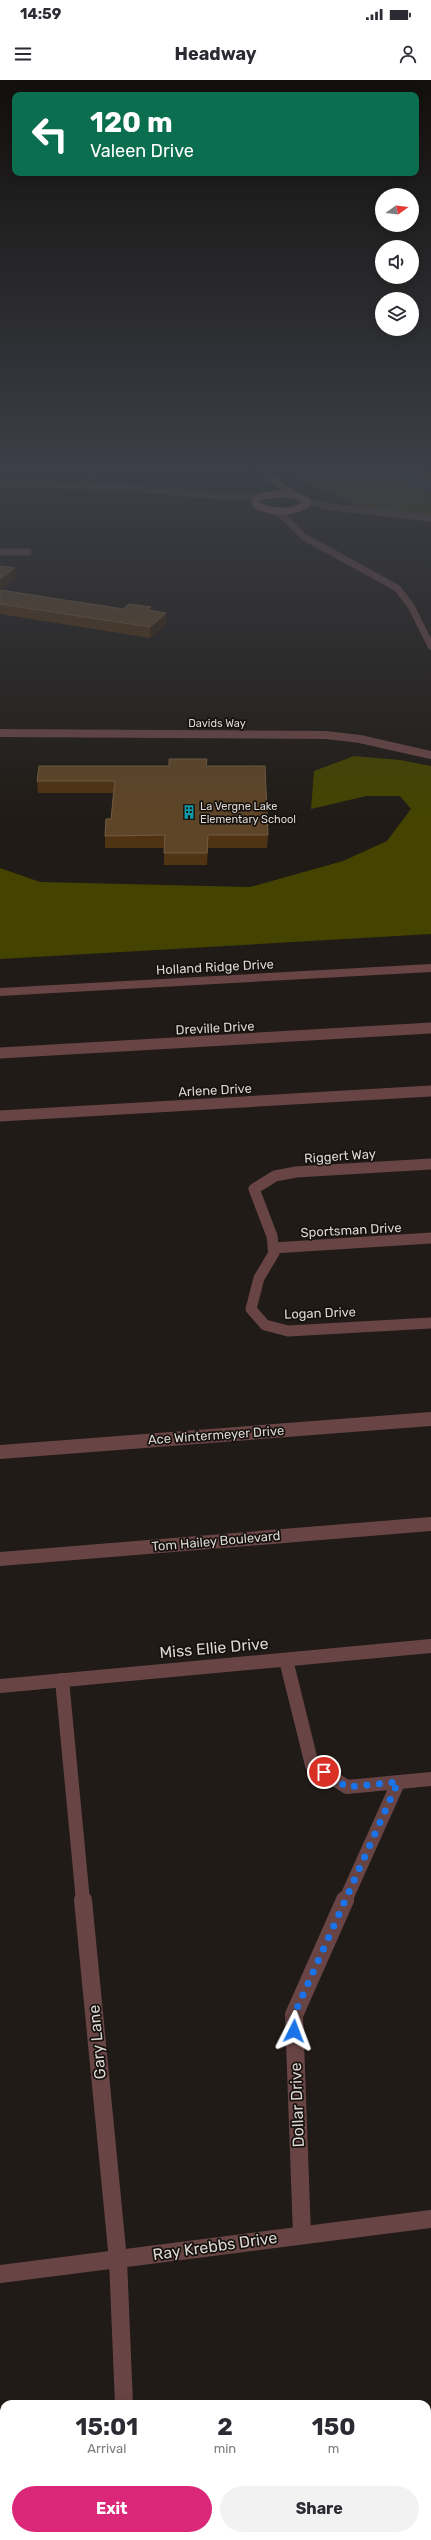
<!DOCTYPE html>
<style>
:root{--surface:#fff;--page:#f2f2f3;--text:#2b2b33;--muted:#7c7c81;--accent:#db2777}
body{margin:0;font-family:Rubik,sans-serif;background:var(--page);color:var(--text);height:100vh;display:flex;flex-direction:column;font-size:15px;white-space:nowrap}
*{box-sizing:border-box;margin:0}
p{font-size:13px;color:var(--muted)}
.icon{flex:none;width:22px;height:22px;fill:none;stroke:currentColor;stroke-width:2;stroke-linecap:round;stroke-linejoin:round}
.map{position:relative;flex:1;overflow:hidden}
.side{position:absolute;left:0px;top:2320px;width:431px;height:140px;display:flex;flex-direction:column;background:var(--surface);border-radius:12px 12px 0 0;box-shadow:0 2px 10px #0003}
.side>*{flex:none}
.top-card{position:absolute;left:12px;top:12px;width:407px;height:84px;border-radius:8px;box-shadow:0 2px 10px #0003;background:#0b6e4f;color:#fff;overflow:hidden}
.needle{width:26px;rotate:75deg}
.buttons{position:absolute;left:375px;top:108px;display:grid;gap:8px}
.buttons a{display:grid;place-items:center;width:44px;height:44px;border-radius:50%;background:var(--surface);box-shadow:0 2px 10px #0003;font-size:20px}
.pin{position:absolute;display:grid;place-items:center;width:34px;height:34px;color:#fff;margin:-17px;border:2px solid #fff;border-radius:50%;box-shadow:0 1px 4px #0007}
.me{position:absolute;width:44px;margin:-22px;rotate:3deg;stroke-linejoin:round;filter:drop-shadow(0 0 3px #0008)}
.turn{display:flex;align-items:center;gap:14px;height:84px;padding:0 12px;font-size:18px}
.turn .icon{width:52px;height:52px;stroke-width:2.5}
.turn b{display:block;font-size:28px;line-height:34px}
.eta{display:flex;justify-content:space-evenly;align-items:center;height:68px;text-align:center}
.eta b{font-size:24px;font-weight:700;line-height:28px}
.button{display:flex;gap:8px;margin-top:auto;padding:8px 12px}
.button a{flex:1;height:46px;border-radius:24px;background:var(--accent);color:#fff;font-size:16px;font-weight:700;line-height:46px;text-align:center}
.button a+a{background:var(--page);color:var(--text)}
.status{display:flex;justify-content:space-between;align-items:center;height:28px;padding:0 20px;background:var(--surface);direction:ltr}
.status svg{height:11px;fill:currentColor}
header{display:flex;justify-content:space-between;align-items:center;height:52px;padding:0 12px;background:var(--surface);font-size:18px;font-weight:700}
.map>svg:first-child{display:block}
</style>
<div class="status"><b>14:59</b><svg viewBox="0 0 49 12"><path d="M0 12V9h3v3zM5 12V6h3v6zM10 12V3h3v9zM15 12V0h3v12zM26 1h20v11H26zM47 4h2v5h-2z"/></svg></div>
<header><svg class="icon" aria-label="menu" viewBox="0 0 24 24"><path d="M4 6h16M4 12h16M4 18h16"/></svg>Headway<svg class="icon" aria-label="person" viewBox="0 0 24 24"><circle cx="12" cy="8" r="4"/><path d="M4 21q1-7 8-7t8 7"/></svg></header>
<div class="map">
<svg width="431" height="2460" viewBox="0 0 431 2460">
<rect width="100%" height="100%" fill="#201b16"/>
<g fill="#440">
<polygon points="282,391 431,391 431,436 351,427 353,425 351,422"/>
<polygon points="354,676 400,680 431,686 431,854 0,879 0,788 40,802 250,807 343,781 387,761 411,729 400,716 366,716 311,729 314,691"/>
</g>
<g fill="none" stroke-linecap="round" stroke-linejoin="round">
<path fill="#04496d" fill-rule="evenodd" d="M395 391C414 391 415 398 431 403V411L414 406Z"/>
<g stroke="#684544" stroke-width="7">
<polyline points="0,403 115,407 221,416 262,416"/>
<polyline points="81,405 96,391"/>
<polyline points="307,421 331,427 431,438"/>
<polyline points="272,430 285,438 304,457 397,508 411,526 431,566"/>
<polyline points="0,472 28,472"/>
</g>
<g stroke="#684544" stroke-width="8">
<polyline points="0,653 326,655 360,659 431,675"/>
<polyline points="0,912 431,888"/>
</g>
<g stroke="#684544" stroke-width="11">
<polyline points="0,973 431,948"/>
<polyline points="0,1036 431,1011"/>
<polyline points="431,1084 296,1092 275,1096 254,1109 272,1156 274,1173 259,1198 251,1229 265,1245 288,1251 431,1243"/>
<polyline points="273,1168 431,1158"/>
</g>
<g stroke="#684544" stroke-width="14">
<polyline points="0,1372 431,1339"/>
<polyline points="0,1479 431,1444"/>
<polyline points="286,1580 312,1685 347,1707 431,1699"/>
<polyline points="62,1600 83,1821"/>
<polyline points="0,1606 431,1566"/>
<polyline points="345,1821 398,1703"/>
</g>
<g stroke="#684544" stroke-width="18">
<polyline points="83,1820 118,2180 124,2324"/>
<polyline points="302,2155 294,1935 345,1820"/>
<polyline points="0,2194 431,2139"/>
<polyline points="427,2420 431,2419"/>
<polyline points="130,2456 130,2460"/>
<polyline points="403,2456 403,2460"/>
</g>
<g stroke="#b36c6a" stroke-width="7">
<polyline points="261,391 293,414"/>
<path d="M281 414 296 415 307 421V424C291 434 272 433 256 425L255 421 262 416Z"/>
</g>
</g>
<g fill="#503312">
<polygon points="0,510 123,529 151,527 151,531 166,533 166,544 150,558 0,534"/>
<polygon points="207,686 268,755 267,768 208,768 207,785 164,785 164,768 105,768 105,756 111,739 113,713 38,713 37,701"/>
</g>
<g fill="#36220b">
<polygon points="15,488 16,499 0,510 0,499"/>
<polygon points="151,527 151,537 147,530"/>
<polygon points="166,533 166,544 150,558 150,547"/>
</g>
<g fill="#5e4527" stroke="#725c42">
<polygon points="0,486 15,488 0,499"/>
<polygon points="0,510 123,529 129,524 151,527 147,530 166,533 150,547 0,524"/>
<polygon points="169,679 207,679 206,686 265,686 268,755 208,755 207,773 164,773 165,755 105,756 106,739 111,739 115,701 37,701 39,686 169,686"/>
</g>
<linearGradient id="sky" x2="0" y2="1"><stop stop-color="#120f0c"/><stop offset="0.53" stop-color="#3c3f47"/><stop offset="1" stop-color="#3c3f47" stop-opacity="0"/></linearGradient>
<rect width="431" height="736" fill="url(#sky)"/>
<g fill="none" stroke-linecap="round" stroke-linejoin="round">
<polyline stroke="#1a73e8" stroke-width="7" stroke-dasharray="0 12.6" points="294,1951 294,1935 398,1702 347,1707 324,1692"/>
</g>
<defs>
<symbol id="building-bare" viewBox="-9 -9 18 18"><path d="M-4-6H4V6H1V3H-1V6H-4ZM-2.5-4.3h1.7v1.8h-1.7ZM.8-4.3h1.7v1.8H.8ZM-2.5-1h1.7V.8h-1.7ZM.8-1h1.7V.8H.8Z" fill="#0f9aa8" stroke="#17120d" stroke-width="2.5" paint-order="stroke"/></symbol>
</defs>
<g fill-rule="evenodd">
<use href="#building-bare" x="179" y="722" width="20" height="20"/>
</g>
<g text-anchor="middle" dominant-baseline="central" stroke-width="3.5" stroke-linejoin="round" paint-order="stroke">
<g font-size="11" fill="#dbd7d4" stroke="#17120d">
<text x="217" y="643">Davids Way</text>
</g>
<g font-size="11" fill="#dbd7d4" stroke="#17120d" text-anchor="start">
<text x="200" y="726">La Vergne Lake<tspan x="200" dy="13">Elementary School</tspan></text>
</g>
<g font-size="13" fill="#dbd7d4" stroke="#17120d">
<text transform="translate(215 887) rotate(-3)">Holland Ridge Drive</text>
<text transform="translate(215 948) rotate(-3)">Dreville Drive</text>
<text transform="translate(215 1010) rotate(-3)">Arlene Drive</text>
<text transform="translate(340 1076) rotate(-4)">Riggert Way</text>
<text transform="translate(351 1150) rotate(-3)">Sportsman Drive</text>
<text transform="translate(320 1233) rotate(-2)">Logan Drive</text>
<text transform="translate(216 1355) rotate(-4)">Ace Wintermeyer Drive</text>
<text transform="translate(216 1461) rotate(-5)">Tom Hailey Boulevard</text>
</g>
<g font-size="16" fill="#dbd7d4" stroke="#17120d">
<text transform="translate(214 1568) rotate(-5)">Miss Ellie Drive</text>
<text transform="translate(97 1962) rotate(-95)">Gary Lane</text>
<text transform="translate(297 2025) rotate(-92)">Dollar Drive</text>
<text transform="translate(215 2166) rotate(-8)">Ray Krebbs Drive</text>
</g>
</g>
</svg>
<div class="buttons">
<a><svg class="needle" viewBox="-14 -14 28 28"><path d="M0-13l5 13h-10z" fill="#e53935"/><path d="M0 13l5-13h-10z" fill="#7c7c81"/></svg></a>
<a><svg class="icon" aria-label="sound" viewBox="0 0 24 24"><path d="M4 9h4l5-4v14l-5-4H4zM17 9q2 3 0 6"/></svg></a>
<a><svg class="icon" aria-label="layers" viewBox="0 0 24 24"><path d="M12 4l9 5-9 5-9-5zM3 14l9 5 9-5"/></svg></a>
</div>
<div class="pin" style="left:324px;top:1692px;background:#d93025"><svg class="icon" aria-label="arrive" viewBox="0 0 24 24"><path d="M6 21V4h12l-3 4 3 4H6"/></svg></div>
<svg class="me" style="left:294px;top:1951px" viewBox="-20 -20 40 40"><path d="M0-17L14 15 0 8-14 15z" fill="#1a73e8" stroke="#fff" stroke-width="4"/></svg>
<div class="top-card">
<div class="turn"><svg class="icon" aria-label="left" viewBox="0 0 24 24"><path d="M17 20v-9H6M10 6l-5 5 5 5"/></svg><div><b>120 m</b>Valeen Drive</div></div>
</div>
<section class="side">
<div class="eta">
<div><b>15:01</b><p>Arrival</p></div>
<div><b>2</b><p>min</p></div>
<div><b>150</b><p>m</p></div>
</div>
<div class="button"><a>Exit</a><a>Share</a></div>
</section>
</div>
